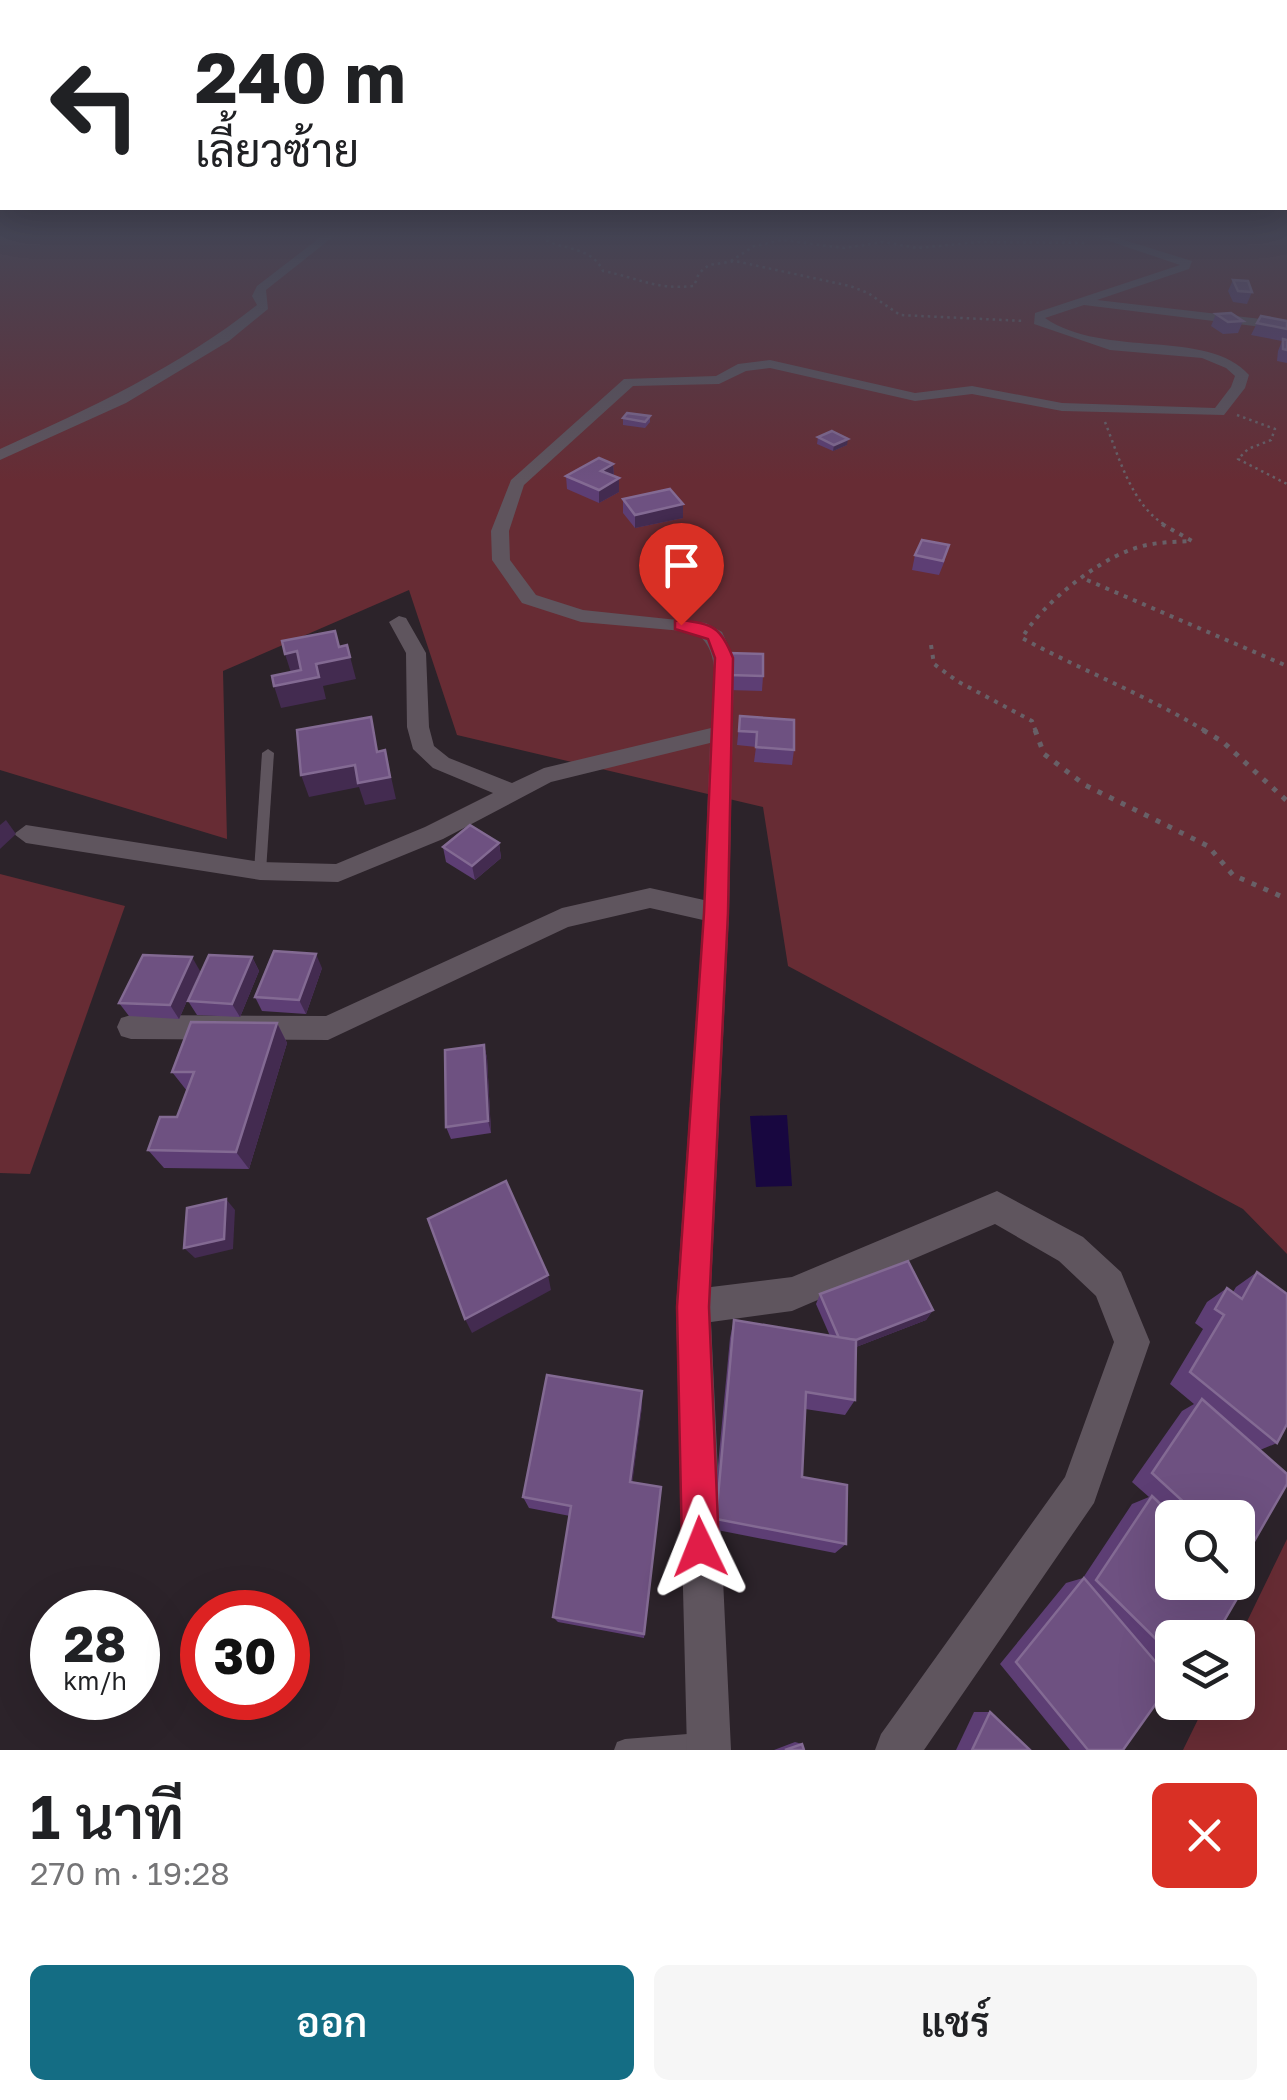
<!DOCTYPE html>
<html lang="th">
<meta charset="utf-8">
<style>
:root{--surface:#fff;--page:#f6f6f6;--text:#202124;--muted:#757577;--accent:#146d84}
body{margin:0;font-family:"Golos Text",Sarabun,sans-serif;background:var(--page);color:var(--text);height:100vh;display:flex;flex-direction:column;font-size:38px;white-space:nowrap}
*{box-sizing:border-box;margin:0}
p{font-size:32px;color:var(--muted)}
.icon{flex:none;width:55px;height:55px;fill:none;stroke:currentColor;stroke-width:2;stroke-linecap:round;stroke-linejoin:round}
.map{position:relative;height:1750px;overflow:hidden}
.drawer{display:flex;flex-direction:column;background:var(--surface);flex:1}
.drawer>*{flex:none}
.hud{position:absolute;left:0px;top:0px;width:1288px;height:210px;box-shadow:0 10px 40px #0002;background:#fff;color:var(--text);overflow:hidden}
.controls{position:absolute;left:1155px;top:1500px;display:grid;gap:20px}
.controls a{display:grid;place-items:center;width:100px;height:100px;border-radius:15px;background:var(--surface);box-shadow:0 10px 40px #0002;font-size:50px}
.speed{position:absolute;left:30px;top:1590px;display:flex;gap:20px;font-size:50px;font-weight:700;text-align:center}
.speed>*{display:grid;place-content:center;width:130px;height:130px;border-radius:50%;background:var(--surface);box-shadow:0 10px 40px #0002;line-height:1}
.speed small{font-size:25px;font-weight:400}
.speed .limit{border:15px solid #d22;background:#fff;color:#111}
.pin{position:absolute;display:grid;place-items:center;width:85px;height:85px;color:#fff;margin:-102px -42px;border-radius:50% 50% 50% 0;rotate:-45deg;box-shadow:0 0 10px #0007}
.pin .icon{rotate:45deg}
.me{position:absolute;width:110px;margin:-55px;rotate:358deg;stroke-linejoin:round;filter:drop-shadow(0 0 8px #0008)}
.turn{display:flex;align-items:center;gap:35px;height:210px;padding:0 30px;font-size:45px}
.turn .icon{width:130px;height:130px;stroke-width:2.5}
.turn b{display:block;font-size:70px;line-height:85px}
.round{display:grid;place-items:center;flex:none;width:105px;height:105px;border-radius:15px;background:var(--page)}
.head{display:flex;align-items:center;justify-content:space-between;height:170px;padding:0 30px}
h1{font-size:60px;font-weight:600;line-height:75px}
.action{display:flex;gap:20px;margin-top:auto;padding:20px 30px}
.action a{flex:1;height:115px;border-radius:15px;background:var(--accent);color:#fff;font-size:40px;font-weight:600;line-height:115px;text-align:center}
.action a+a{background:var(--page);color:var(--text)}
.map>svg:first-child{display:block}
</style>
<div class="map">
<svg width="1287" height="1750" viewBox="0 0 1287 1750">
<rect width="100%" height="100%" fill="#2c232a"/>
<g fill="#672c34">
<polygon points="0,236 1287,236 1287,1254 1243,1209 788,966 763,807 457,735 409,590 223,671 227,839 0,770"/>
<polygon points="0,874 125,906 30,1174 0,1173"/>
<polygon points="1287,1539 1287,1750 1183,1750 1206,1703 1238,1702 1238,1640"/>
</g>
<polygon fill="#180740" points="787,1115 792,1186 756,1187 750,1116"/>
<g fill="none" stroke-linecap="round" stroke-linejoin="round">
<g stroke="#686067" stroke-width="2.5" stroke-dasharray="2.5 4" stroke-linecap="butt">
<path d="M548 236 545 240C565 250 592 247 603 271 639 278 655 290 694 286L699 273 709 265 735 261 850 286 868 293 900 315 1025 321"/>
<polyline points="731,261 754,246 783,240 844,248 883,242 918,248 978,242 1087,243"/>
<polyline points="1237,415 1275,429 1271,440 1248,449 1238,459 1287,484"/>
<path d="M1105 422C1119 457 1132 507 1167 526"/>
</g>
<g stroke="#686067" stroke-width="4" stroke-dasharray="4 6" stroke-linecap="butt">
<path d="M1162 524 1192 541C1171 542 1150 542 1130 550 1094 563 1041 605 1022 638 1083 671 1148 696 1207 732"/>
<polyline points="1087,580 1287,666"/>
<polyline points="931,645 934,664 957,681 1032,721 1036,732"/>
</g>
<g stroke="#686067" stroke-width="5" stroke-dasharray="5 8" stroke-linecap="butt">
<polyline points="1035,730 1044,754 1085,785 1208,846 1233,875 1287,899"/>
<polyline points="1203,730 1223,742 1287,801"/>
</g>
<g fill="#5f555e" fill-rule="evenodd">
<polygon points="268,749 274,753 266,871 260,876 254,871 262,753"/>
<polygon points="700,1733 708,1736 711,1744 709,1750 614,1750 617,1742 625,1739"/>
</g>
<g fill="#5f555e" fill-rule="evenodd">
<path d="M322 236H334L266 290 268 309 229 341 126 403 0 460V449C91 408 179 367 257 305L252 296 257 286Z"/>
<path d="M1094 236H1111L1192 261 1189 269 1097 300 1287 322V330L1084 305 1045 318C1105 359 1208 328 1249 375L1245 388 1224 415 1062 411 972 394 915 401 770 368 746 371 719 384 633 386 524 485 509 531 510 560 536 595 583 610 706 623 722 632 734 658 729 913 711 1287 792 1277 997 1191 1083 1237 1121 1272 1150 1342 1094 1503 924 1750H875L881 1734 1065 1477 1114 1342 1096 1296 1059 1261 995 1224 792 1311 711 1322 731 1750H687L676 1307 703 920 650 908 568 927 328 1040 131 1039 121 1036 117 1027 121 1018 131 1015 326 1016 562 908 650 888 704 900 710 743 551 782 443 839 338 882 260 880 26 843 14 834 26 825 260 862 336 864 425 827 493 793 433 768 413 749 407 727 406 653 389 622 399 616 406 618 426 653 429 727 434 746 449 758 512 783 544 768 711 728C712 697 725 650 694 632L581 622 522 603 492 560 491 531 511 480 624 379 716 376 738 364 770 360 915 393 972 386 1062 403 1215 408 1231 387 1235 376 1226 368 1202 358 1110 350 1034 324 1035 313 1180 265Z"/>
</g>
</g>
<g fill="#5d3e74">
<polygon points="1050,236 1067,236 1066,240 1051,239"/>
<polygon points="1233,280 1252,292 1247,304 1233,302 1228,291"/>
<polygon points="1216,314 1243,321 1238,333 1223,334 1211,326"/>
<polygon points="1287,321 1287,363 1277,361 1278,351 1282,341 1251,335 1257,323"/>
<polygon points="650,416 650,422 645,428 623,425 623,418"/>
<polygon points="818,437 847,445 833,451 817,444"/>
<polygon points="613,464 614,476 619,492 599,503 567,489 566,476"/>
<polygon points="623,499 683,504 683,518 635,528 623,513"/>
<polygon points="915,555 945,560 939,575 912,570"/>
<polygon points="728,653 763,676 762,691 728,690"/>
<polygon points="740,716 794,750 792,765 754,762 756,747 737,745"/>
<polygon points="499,843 501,858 475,880 446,862 443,847"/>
<polygon points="252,957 259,971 240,1017 197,1015 188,1001"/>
<polygon points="322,968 306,1014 262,1011 255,997"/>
<polygon points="200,971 179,1019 129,1016 119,1003"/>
<polygon points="277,1023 287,1043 249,1169 164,1168 148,1150 177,1117 187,1091 172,1072"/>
<polygon points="484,1045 487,1058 491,1133 451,1139 446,1127"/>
<polygon points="1257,1272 1277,1443 1260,1450 1245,1557 1238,1558 1238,1518 1172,1518 1172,1676 1169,1676 1123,1750 1070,1750 1000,1664 1066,1583 1083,1578 1132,1504 1149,1497 1132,1482 1182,1411 1194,1404 1170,1384 1203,1329 1195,1323 1207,1302 1227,1288 1233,1292 1236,1287"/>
<polygon points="820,1294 933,1310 926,1320 856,1347 855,1400 845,1415 805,1409 802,1477 846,1544 835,1553 712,1529 730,1338 734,1320 830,1336 816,1304"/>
<polygon points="642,1406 632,1482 661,1487 644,1638 558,1622 553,1617 570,1516 529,1508 523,1497"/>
<polygon points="974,1712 990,1712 1030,1750 956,1750"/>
<polygon points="795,1742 802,1744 804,1750 774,1750"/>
</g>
<g fill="#432b50">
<polygon points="848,439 847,445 833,451 834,445"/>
<polygon points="613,464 614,477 601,471"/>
<polygon points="619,478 619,492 599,503 599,490"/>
<polygon points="683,504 683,518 635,528 635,515"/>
<polygon points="347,645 356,679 323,686 326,699 281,708 274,686 316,664 343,659"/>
<polygon points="297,651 304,673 292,676 285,654"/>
<polygon points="385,750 396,799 365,805 359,787 309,797 301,775"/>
<polygon points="6,820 16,834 0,849 0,825"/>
<polygon points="499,843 501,858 475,880 472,866"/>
<polygon points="316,954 322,968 306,1014 299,1000"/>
<polygon points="192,957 200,971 179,1019 170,1005"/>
<polygon points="252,957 259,971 240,1017 232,1004"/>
<polygon points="277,1023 287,1043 249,1169 236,1152"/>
<polygon points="484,1045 487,1058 491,1133 488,1121"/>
<polygon points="226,1199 235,1210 233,1249 195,1258 184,1248"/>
<polygon points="548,1275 551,1290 472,1333 465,1319"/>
<polygon points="933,1310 926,1320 838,1354 843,1345"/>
<polygon points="642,1391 642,1406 631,1494 630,1482"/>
</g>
<g fill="#6e5181" stroke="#836a93" stroke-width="2.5">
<polygon points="1233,280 1248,281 1252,292 1238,291"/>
<polygon points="1231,313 1243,321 1228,322 1216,314"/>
<polygon points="1261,316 1287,321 1287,329 1257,323"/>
<polygon points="1283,339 1287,340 1287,350 1283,349"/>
<polygon points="627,413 650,416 645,422 623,418"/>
<polygon points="832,431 848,439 834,445 818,437"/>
<polygon points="599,458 613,464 601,471 619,478 599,490 566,476"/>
<polygon points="670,489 683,504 635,515 623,499"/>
<polygon points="922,540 949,545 943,561 915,555"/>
<polygon points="335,631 339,647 347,645 350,657 316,664 319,677 274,686 272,676 301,670 297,651 285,654 282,641"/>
<polygon points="728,653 763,654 763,676 729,675"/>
<polygon points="740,716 794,720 794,750 756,747 757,732 739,731"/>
<polygon points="371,717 377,752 385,750 390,777 358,783 355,765 301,775 297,730"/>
<polygon points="470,825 499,843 472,866 443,847"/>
<polygon points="274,951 316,954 299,1000 255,997"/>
<polygon points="143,955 192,957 170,1005 119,1003"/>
<polygon points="209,955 252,957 232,1004 188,1001"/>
<polygon points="191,1022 277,1023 236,1152 148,1150 160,1117 177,1117 194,1072 172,1072"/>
<polygon points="484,1045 488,1121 446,1127 445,1050"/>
<polygon points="506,1181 548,1275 465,1319 428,1219"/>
<polygon points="226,1199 224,1239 184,1248 187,1208"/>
<polygon points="908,1261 933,1310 856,1340 839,1338 820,1294"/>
<polygon points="1257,1272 1287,1294 1287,1424 1277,1443 1190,1372 1224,1315 1215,1309 1227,1288 1242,1299"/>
<polygon points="734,1320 856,1340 855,1400 806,1392 802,1477 847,1485 846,1544 716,1519"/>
<polygon points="547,1375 642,1391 630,1482 661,1487 644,1634 553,1617 571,1506 523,1497"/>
<polygon points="1202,1399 1287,1474 1287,1484 1245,1557 1238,1550 1238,1518 1201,1518 1152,1473"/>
<polygon points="1152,1496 1175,1518 1172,1518 1172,1582 1238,1582 1238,1578 1245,1585 1214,1638 1172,1638 1172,1655 1096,1580"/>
<polygon points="1084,1578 1172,1681 1123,1750 1088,1750 1016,1662"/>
<polygon points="990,1712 1030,1750 972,1750"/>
<polygon points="802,1744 804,1750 785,1750"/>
</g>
<linearGradient id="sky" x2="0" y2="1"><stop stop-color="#181317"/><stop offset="0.49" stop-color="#454555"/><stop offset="1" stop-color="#454555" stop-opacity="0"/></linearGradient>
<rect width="1287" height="481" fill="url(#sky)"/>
<path fill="#e11d48" stroke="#92132f" stroke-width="2.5" d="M681 620C713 624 721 627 733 658L728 913 709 1307 719 1547 713 1560 700 1565 688 1560 682 1547 677 1307 704 913 715 658 708 639 675 629V621Z"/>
</svg>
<div class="controls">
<a><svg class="icon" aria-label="search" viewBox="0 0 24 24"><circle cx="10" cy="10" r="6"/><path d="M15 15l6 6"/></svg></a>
<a><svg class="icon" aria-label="layers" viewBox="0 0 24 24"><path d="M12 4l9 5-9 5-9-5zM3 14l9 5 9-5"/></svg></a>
</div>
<div class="speed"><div>28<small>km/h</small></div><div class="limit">30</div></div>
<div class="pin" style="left:681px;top:625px;background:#d93025"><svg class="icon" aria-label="arrive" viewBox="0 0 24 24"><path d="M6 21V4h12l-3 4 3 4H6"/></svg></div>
<svg class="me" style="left:700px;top:1547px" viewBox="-20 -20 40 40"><path d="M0-17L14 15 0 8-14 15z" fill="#e11d48" stroke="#fff" stroke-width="4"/></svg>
<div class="hud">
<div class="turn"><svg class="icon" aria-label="left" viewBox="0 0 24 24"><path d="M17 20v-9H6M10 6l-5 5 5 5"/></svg><div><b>240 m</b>เลี้ยวซ้าย</div></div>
</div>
</div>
<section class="drawer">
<div class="head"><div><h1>1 นาที</h1><p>270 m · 19:28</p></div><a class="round" style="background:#d93025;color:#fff"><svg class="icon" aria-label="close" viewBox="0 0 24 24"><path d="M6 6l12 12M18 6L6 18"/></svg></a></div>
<div class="action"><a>ออก</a><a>แชร์</a></div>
</section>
